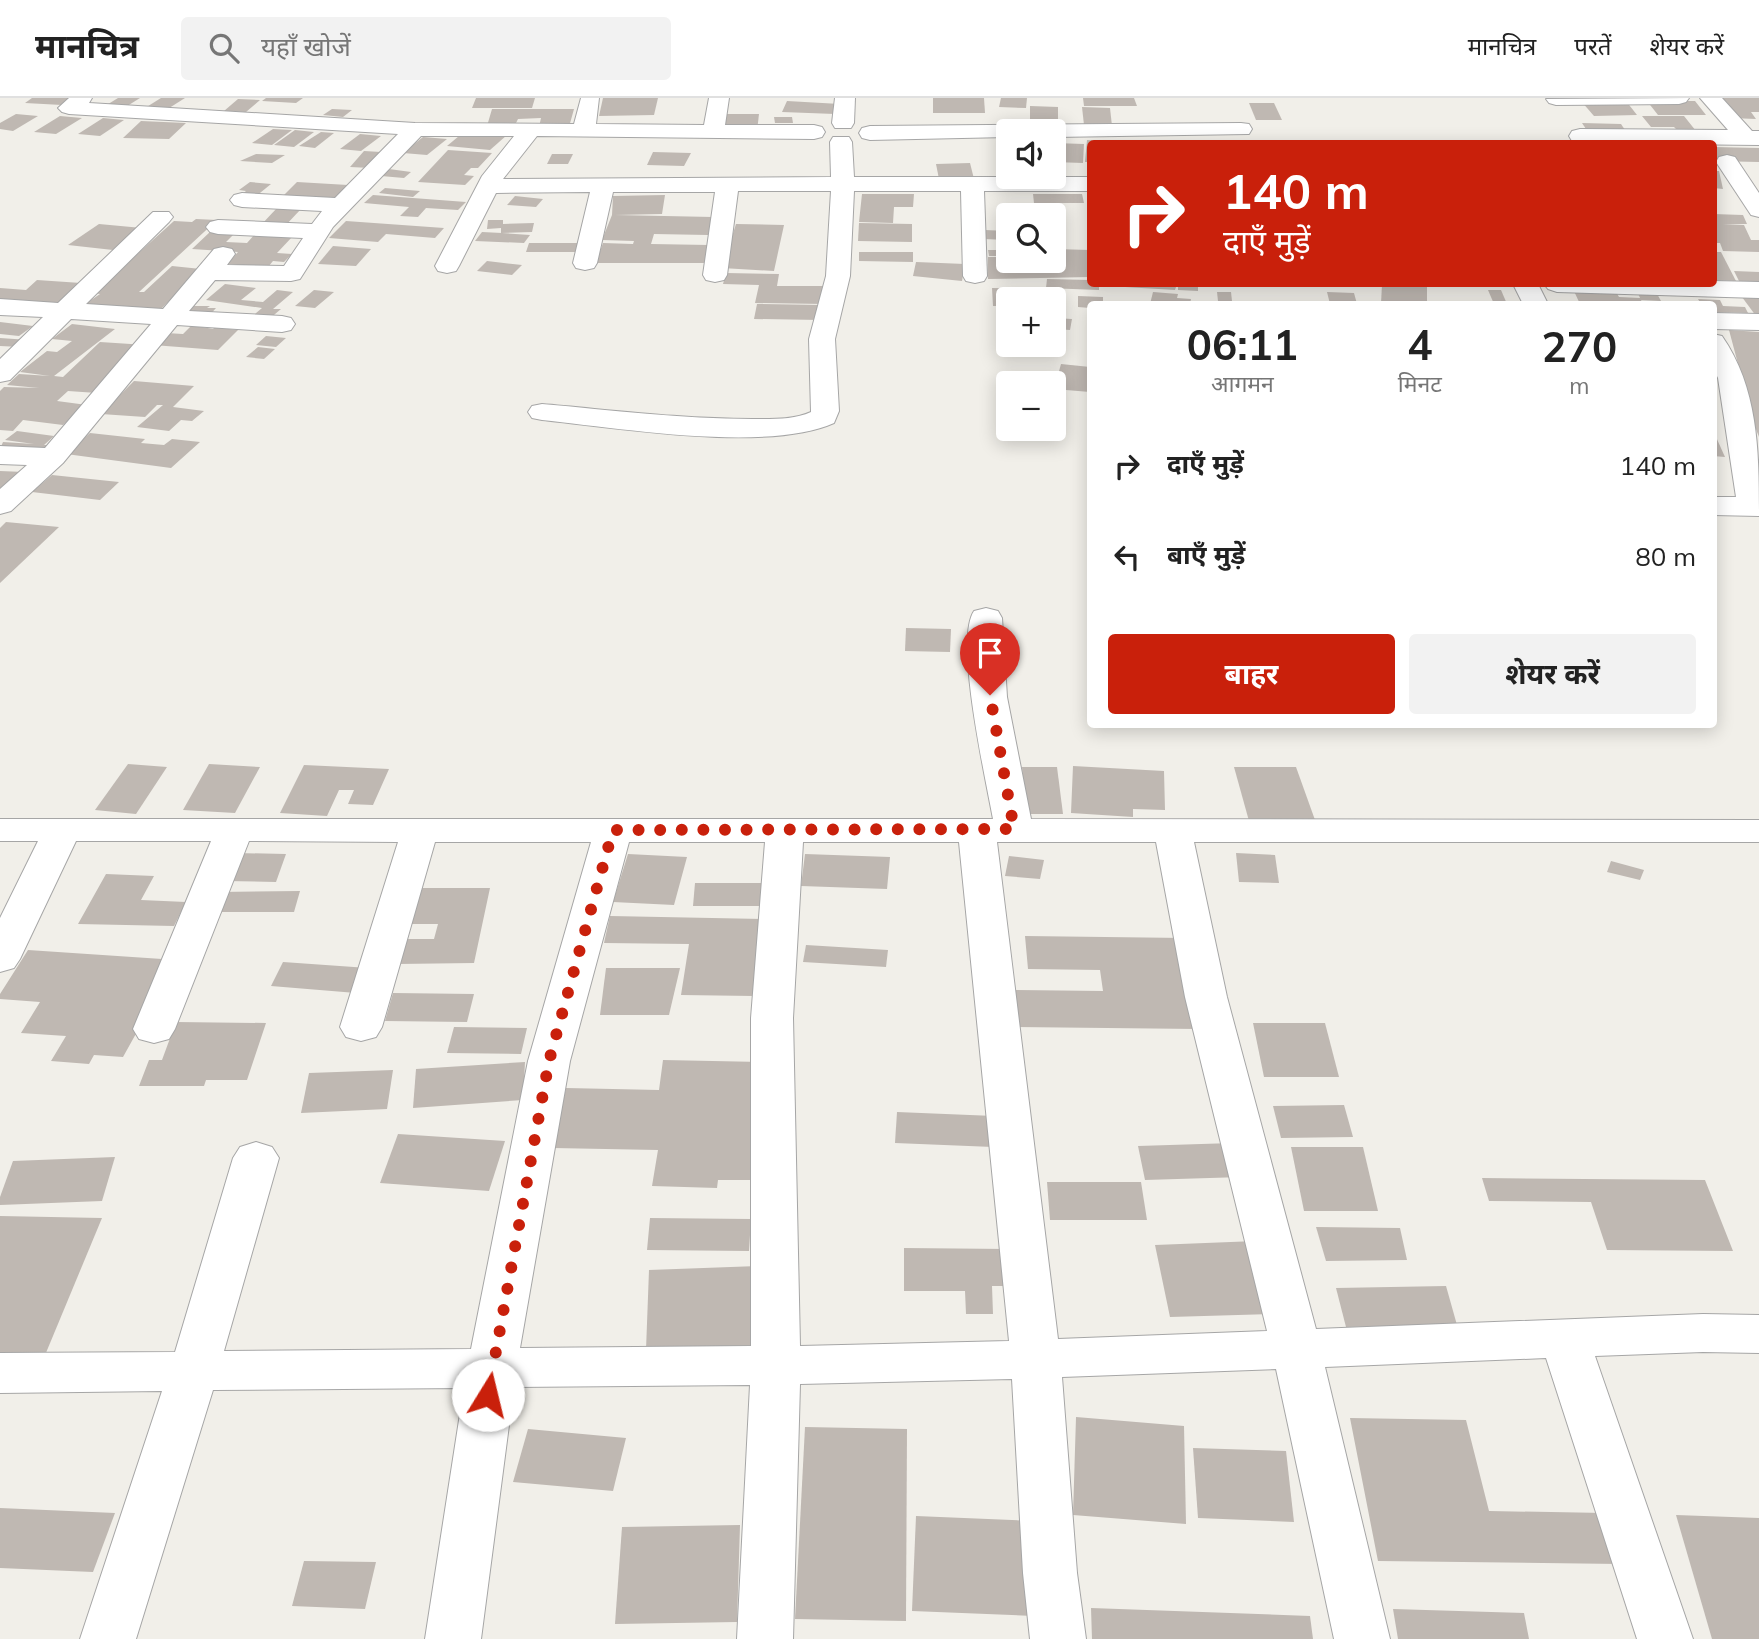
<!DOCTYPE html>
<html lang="hi">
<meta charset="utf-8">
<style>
:root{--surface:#fff;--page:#f2f2f2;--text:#222;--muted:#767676;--line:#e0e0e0;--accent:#c9200b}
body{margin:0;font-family:Mulish,"Noto Sans Devanagari",sans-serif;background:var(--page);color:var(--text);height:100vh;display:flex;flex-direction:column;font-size:26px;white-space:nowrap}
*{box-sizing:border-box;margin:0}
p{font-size:23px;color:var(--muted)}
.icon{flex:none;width:38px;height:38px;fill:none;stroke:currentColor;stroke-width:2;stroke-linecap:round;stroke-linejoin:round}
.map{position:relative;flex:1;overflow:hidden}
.side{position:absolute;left:1087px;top:203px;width:630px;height:427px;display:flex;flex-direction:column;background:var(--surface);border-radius:7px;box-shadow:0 4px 18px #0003}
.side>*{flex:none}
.top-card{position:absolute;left:1087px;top:42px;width:630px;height:147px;border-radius:7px;box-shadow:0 4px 18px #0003;background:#c9200b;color:#fff;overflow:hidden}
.tools{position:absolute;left:996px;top:21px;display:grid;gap:14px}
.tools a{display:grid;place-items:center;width:70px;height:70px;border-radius:7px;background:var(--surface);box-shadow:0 4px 18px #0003;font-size:35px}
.pin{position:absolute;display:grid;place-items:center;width:60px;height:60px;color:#fff;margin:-72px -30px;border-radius:50% 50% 50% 0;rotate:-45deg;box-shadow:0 0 7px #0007}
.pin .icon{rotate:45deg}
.me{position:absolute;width:77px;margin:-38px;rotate:9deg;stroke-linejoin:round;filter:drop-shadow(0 0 5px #0008)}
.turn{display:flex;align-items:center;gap:24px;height:147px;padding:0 21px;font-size:32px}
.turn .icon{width:91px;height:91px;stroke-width:2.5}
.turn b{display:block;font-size:49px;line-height:60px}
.eta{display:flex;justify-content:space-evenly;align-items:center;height:119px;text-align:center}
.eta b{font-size:42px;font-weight:700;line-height:49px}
.button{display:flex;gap:14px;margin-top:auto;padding:14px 21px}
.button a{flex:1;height:80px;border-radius:7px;background:var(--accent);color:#fff;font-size:28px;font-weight:700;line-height:80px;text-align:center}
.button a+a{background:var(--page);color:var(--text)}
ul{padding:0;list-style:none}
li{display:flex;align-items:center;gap:21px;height:91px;padding:0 21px}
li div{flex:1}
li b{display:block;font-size:26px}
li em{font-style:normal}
header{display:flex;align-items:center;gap:42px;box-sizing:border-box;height:98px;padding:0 35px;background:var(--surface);border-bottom:2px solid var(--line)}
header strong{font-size:33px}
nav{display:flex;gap:38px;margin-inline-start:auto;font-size:24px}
.search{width:490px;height:63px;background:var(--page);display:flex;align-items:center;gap:18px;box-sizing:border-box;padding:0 24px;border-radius:7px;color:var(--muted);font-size:26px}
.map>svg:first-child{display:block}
</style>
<header>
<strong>मानचित्र</strong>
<div class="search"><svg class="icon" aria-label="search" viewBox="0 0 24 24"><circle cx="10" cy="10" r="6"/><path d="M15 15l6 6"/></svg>यहाँ खोजें</div>
<nav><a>मानचित्र</a><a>परतें</a><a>शेयर करें</a></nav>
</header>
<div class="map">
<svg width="1759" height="1541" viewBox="0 0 1759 1541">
<rect width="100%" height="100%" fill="#f1efe9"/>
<g fill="#bfb8b2">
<polygon points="32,0 71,0 62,7 25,5"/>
<polygon points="118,0 140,0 124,10 105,8"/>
<polygon points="161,0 185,0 166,12 145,10"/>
<polygon points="266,0 303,0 296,5 262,3"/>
<polygon points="476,0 535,0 532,10 472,10"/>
<polygon points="603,0 658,0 654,17 599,18"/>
<polygon points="933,0 984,0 985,15 933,15"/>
<polygon points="1001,0 1027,0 1026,10 999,9"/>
<polygon points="1083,0 1134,0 1137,8 1084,8"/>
<polygon points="1720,0 1759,0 1759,14 1751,14 1756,21 1731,20"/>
<polygon points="238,1 260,2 246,14 224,13"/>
<polygon points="787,3 840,6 835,16 782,14"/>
<polygon points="1581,3 1626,3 1637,17 1594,18"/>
<polygon points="1647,3 1695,3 1706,17 1658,17"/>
<polygon points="1249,5 1274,5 1282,22 1256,22"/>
<polygon points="1030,8 1058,9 1058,27 1030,26"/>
<polygon points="1082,9 1110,10 1112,28 1084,27"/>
<polygon points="332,11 352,12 343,19 323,17"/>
<polygon points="492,11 574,11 569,29 539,29 541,20 518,21 515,27 487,28"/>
<polygon points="16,16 38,18 13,33 0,31 0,25"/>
<polygon points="726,16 759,16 757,33 724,33"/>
<polygon points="60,18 82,20 56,36 34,34"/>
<polygon points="1642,18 1684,18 1696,33 1678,33 1674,29 1651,29"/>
<polygon points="774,19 792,19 793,25 775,25"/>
<polygon points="103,20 124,22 100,38 78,36"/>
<polygon points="141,23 186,25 169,41 123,40"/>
<polygon points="1582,25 1621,26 1627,35 1588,34"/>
<polygon points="273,31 292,32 272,47 252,45"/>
<polygon points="295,32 314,34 294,49 274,47"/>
<polygon points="465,33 507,37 490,52 447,48"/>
<polygon points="321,34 334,35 315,50 299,48"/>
<polygon points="360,36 381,38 361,53 340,51"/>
<polygon points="423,39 447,41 427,57 403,55"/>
<polygon points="1087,42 1119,43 1119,46 1090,46 1090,64 1085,64"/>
<polygon points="1054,45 1084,46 1083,65 1054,64"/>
<polygon points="1713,49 1759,50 1759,64 1713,63"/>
<polygon points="448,52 492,55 478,70 471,70 464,77 474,78 465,87 418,84"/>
<polygon points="364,53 381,54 371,70 350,69"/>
<polygon points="653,54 691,55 684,68 647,67"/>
<polygon points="256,56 285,57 272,65 240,63"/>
<polygon points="552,56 573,56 568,66 547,66"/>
<polygon points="970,65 975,85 940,86 936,66"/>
<polygon points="389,71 411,74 404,80 381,78"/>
<polygon points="1713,73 1719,73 1723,91 1713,90"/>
<polygon points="250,84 271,86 255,99 240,98 246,93 239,92"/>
<polygon points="297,84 348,87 332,103 281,100"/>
<polygon points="385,90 420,93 413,99 379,95"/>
<polygon points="862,96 914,96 913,109 894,109 893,125 859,124"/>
<polygon points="1033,96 1082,96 1084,105 1034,105"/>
<polygon points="373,97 466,104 458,112 426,110 418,119 400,118 409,109 364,105"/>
<polygon points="665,97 662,116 615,117 713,119 708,137 654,136 651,146 709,147 705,165 596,165 603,145 633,146 634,143 602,142 612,117 613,98"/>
<polygon points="515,98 543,101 536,109 507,107"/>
<rect x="1009" y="106" width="23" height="8"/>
<polygon points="277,110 301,111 284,129 260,128"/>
<polygon points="1713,116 1743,117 1747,126 1723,126 1744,127 1751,142 1759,142 1759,154 1723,153 1720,145 1713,145"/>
<polygon points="196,121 217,122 139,194 144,194 172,168 201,171 157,215 78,211 100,196 94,195 174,123 192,124"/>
<polygon points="488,122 503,122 503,126 534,125 532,134 501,135 501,130 487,131"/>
<polygon points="346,123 444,130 435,140 386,136 378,144 329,140"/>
<polygon points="859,125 912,126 912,144 858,143"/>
<polygon points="99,126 142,130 113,152 68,147"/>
<polygon points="736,126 784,127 774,173 722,170"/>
<polygon points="985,132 1008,133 1008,142 983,141"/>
<polygon points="211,133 236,134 226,144 247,145 255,136 293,138 277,155 292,156 284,164 273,163 268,169 232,172 238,167 227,166 238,154 192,151"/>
<polygon points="482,134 502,135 530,137 524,145 475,143"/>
<polygon points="529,145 579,145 577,154 526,154"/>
<polygon points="333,148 371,151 356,168 318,166"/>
<polygon points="1054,151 1090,152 1090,179 988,181 988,159 1008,159 1008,163 1054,163"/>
<polygon points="988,152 1008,152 1008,158 989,158"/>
<polygon points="859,154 913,154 913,164 859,163"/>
<polygon points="1713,154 1721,154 1736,183 1713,182"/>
<polygon points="487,163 522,167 512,177 477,173"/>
<polygon points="916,164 965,166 962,183 913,178"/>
<polygon points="1734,173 1759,174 1759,184 1739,183"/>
<polygon points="726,175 779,176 777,188 826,188 823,206 755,205 759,187 723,186"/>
<polygon points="1047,181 1090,182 1090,186 1099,186 1099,192 1046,190"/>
<polygon points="37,182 81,185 55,209 0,205 0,190 26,192"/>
<polygon points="225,186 256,190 241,202 263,204 277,192 293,194 273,211 281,211 268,222 250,220 262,210 206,202"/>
<polygon points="1126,186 1177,186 1175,192 1125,189"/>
<polygon points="1178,186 1198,186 1198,193 1178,192"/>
<polygon points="1382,186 1427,188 1427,206 1381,206"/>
<polygon points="992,190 1046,191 1047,201 1008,201 1008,208 993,208"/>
<polygon points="1573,191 1615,192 1619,199 1640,200 1636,191 1655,192 1661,203 1641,202 1643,206 1580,206"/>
<polygon points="314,192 334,194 315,210 295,208"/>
<polygon points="1488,192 1501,192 1507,206 1494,206"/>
<polygon points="1153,194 1178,196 1177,200 1191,201 1190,206 1150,206"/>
<polygon points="1217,194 1231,194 1232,203 1218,203"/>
<polygon points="1327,194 1354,195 1357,206 1330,206"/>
<polygon points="1739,195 1759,195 1759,218 1756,218"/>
<polygon points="1078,198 1103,199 1103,206 1090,206 1090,210 1078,209"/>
<polygon points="1698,201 1720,202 1723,208 1745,209 1748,215 1713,214 1713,206 1701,206"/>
<polygon points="757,206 822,207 820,222 754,221"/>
<polygon points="190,208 210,208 207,210 216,210 207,220 180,218"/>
<polygon points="1054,220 1072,221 1070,232 1054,231"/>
<polygon points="0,224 33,228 19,238 0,236"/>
<polygon points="72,226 115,231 54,278 63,279 100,244 146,247 97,295 68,293 57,303 87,307 63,327 23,322 13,333 0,332 0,293 4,289 39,290 7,287 19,276 50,278 20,274 47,253 57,254 72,243 52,241"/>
<polygon points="192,227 213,231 217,227 232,228 229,231 238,232 218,252 153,247 166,235 183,236"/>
<polygon points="1729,232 1759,234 1759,339 1754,326"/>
<polygon points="266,238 286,240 276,249 256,247"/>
<polygon points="0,240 29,242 21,249 0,248"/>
<polygon points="258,249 275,251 264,261 246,259"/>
<polygon points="1061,266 1090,269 1090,294 1054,291"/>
<polygon points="134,283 194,288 173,309 204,313 192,323 181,322 169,333 137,329 163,307 157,307 145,319 101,316"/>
<polygon points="17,333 54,338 44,347 50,347 39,354 0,351 3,344 34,346 5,342"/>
<polygon points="90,335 145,341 141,345 164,347 172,341 200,344 171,370 66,356"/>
<polygon points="1713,339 1716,339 1725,359 1713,358"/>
<polygon points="0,373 24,374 0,401"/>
<polygon points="52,377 119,384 100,402 32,394"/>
<polygon points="6,424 59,429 0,485 0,430"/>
<polygon points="906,530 951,531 950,554 905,553"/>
<polygon points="128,666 167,669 136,716 95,712"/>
<polygon points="209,666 260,669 235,715 183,712"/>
<polygon points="304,667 389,671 373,707 348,706 354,692 339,692 327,718 280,715"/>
<polygon points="1073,668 1164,673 1165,712 1133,711 1133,719 1071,715"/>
<polygon points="1022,669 1057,669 1063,716 1026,716"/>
<polygon points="1234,669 1296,669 1315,722 1249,723"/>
<polygon points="236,755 286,756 276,784 224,783"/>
<polygon points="1236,755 1275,757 1279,785 1239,784"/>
<polygon points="628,756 687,759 674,807 613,804"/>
<polygon points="805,756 890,759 887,791 801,788"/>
<polygon points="1009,758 1044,762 1040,781 1005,778"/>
<polygon points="1611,763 1644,772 1640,782 1607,774"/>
<polygon points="106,776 154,778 141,802 186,804 174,828 78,826"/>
<polygon points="695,785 771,785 770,808 693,808"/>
<polygon points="418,790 490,790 474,865 397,866 403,841 434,841 438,826 409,826"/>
<polygon points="300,793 294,814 211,814 218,794"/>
<polygon points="610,818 763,821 754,898 681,897 689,846 604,845"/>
<polygon points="1025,838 1185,840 1198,931 1014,929 1012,892 1103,893 1100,872 1028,871"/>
<polygon points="806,847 888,852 886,869 803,864"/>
<polygon points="28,852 177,862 123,959 94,957 89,966 51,963 66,938 21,935 40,904 0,901 0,896"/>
<polygon points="283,864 368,870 356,895 271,888"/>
<polygon points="606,870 680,870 669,917 600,917"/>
<polygon points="393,895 474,896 467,924 385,923"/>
<polygon points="176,924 266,925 247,982 206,982 204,988 139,988 149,962 162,962"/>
<polygon points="1253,925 1325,925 1339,979 1264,979"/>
<polygon points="454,929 527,930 521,956 447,955"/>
<polygon points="663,962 762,964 750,1082 718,1082 717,1090 652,1088 658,1052 553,1050 566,990 659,992"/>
<polygon points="525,964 523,1002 413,1010 416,971"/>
<polygon points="393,972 387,1011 301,1015 309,975"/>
<polygon points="1344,1007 1353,1039 1281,1040 1273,1008"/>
<polygon points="897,1014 994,1018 993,1049 895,1045"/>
<polygon points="398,1036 505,1043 489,1093 380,1085"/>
<polygon points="1233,1045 1242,1079 1145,1082 1138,1048"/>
<polygon points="1291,1049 1363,1049 1378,1113 1304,1113"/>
<polygon points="115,1059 102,1103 0,1107 0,1099 13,1063"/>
<polygon points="1482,1080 1705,1082 1733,1153 1607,1152 1591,1104 1489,1103"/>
<polygon points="1047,1084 1141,1084 1147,1122 1050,1122"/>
<polygon points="0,1118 102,1120 43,1262 0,1261"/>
<polygon points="650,1120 751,1121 749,1153 647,1152"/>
<polygon points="1316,1129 1400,1130 1407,1162 1326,1163"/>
<polygon points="1256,1143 1274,1216 1170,1219 1155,1147"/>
<polygon points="904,1150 1008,1151 1010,1188 992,1188 993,1216 966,1216 965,1193 904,1193"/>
<polygon points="758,1168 760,1248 646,1252 649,1172"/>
<polygon points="1446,1188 1457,1227 1346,1229 1336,1190"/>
<polygon points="1076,1319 1184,1328 1186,1426 1073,1417"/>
<polygon points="1350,1320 1466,1322 1489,1413 1605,1415 1620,1466 1378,1463"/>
<polygon points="805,1329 907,1331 906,1523 795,1521"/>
<polygon points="528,1331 626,1340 613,1393 513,1384"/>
<polygon points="1193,1350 1286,1353 1294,1424 1198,1420"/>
<polygon points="0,1410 115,1415 93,1474 0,1470"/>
<polygon points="1676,1417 1759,1420 1759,1541 1712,1541"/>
<polygon points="916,1418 1033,1423 1034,1518 912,1513"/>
<polygon points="740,1427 737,1524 615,1526 622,1429"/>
<polygon points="304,1463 376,1464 365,1511 292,1508"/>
<polygon points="1091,1510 1310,1518 1313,1541 1092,1541"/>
<polygon points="1393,1511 1524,1515 1529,1541 1398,1541"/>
</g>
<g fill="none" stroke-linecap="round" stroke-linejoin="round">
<defs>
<g id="minor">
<path d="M69 0H92L89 5 415 25 574 26 581 0H599L596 26 704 27 709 0H729L725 27H814L822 29 825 34 822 39 814 41 537 38 503 81 831 79 830 44 833 39H849L852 44 854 79H1090V93H984L987 178 984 183 975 185 966 183 963 178 961 93H854L850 178 835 241 839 313 834 325C767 355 618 330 542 322L532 320 528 314 532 308 542 306C612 312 682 321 752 321 772 321 793 322 811 314L809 241 826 178 831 93H738L727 177 724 182 715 184 706 182 703 177 715 94H613L597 165 594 170 585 172 576 170 573 165 590 94 496 95 459 168 456 173 447 175 438 173 435 168 482 78 514 38H421L333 129 300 181 291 183 215 182 189 213 282 218 291 220 295 226 291 232 282 234 177 227 63 365 11 413 0 416V391L27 367 0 366V348L45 350 151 226 71 221 10 282 0 284V261L43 219 0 217V201L58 205 153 114H169L173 119 169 124 86 206 163 211 214 151 223 149 232 151 235 156 227 167 284 168 303 140 218 136 210 134 206 129 210 124 218 122 312 126 322 113 242 109 234 107 230 102 234 97 242 95 335 100 398 36 69 16 62 14 58 10Z"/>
<polygon points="835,0 855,0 854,25 851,30 835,30 832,25"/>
<polygon points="1689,0 1686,4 1679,6 1556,7 1549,5 1546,1"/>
<polygon points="1700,0 1722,0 1752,33 1759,33 1759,47 1580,45 1572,43 1569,38 1572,33 1580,31 1728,32"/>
<polygon points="1241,25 1249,26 1252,31 1249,36 1054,39 1054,33 1008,33 1008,39 870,42 862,40 859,35 862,30 870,28"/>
<polygon points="1727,57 1735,59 1759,95 1759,119 1751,117 1716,64 1719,59"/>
<polygon points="1713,183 1759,184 1759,200 1557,194 1548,191 1544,186 1713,186"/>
<polygon points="1513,186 1538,186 1548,206 1523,206"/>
<polygon points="1713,215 1759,216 1759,232 1713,231"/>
<path d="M1713 236 1722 238C1759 291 1759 356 1759 418L1713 417V399H1736L1718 280 1713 270Z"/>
<path d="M986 510 998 513 1002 520 1007 599 1031 721 1759 722V744H1194L1227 899 1316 1231 1703 1216 1759 1217V1255L1703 1254 1595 1258 1693 1541H1637L1546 1260 1325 1269 1390 1541H1334L1276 1271 1062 1279 1077 1475 1086 1541H1030L1023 1475 1012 1281 800 1286 793 1541H737L750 1287 514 1289 481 1541H425L464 1290 213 1292 136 1541H80L162 1293 0 1295V1255L175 1254 233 1060 240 1049 256 1044 272 1049 279 1060 224 1253 471 1251 528 963 591 744H435L382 929 376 939 361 943 346 939 340 929 398 744 249 743 175 931 169 941 154 945 139 941 133 931 211 743H76L20 861 14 870 0 874V820L38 743H0V721H993C986 682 954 542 974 513ZM629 744H765L751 920V1248L520 1250 570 963ZM803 744H959L1009 1243 800 1248 793 920ZM997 744H1156L1185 899 1267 1233 1058 1241Z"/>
</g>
</defs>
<use href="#minor" stroke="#a6a6a6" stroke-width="2"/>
<use href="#minor" fill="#fff" fill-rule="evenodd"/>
</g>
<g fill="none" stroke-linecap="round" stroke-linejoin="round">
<polyline stroke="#c9200b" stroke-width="12" stroke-dasharray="0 21.6" points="488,1297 549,963 613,732 1014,731 990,597"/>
</g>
</svg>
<div class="tools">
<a><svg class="icon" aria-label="sound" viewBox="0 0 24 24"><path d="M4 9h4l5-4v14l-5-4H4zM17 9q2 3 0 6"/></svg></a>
<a><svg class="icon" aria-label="search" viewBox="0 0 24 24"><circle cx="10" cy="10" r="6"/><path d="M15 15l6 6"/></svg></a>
<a>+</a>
<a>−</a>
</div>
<div class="pin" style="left:990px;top:597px;background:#d93025"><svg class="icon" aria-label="arrive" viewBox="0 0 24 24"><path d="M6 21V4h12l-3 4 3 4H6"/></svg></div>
<svg class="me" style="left:488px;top:1297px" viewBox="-20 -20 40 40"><circle r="19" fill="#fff"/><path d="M0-13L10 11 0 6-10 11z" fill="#c9200b"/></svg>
<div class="top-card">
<div class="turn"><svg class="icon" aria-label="right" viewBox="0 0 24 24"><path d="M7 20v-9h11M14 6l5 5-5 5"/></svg><div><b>140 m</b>दाएँ मुड़ें</div></div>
</div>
<section class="side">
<div class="eta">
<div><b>06:11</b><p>आगमन</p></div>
<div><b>4</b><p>मिनट</p></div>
<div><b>270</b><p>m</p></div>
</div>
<ul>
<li><svg class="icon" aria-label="right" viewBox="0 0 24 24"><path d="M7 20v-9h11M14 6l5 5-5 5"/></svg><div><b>दाएँ मुड़ें</b></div><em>140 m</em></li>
<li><svg class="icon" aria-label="left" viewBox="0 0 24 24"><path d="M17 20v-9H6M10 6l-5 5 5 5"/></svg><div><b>बाएँ मुड़ें</b></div><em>80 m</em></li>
</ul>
<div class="button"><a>बाहर</a><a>शेयर करें</a></div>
</section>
</div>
